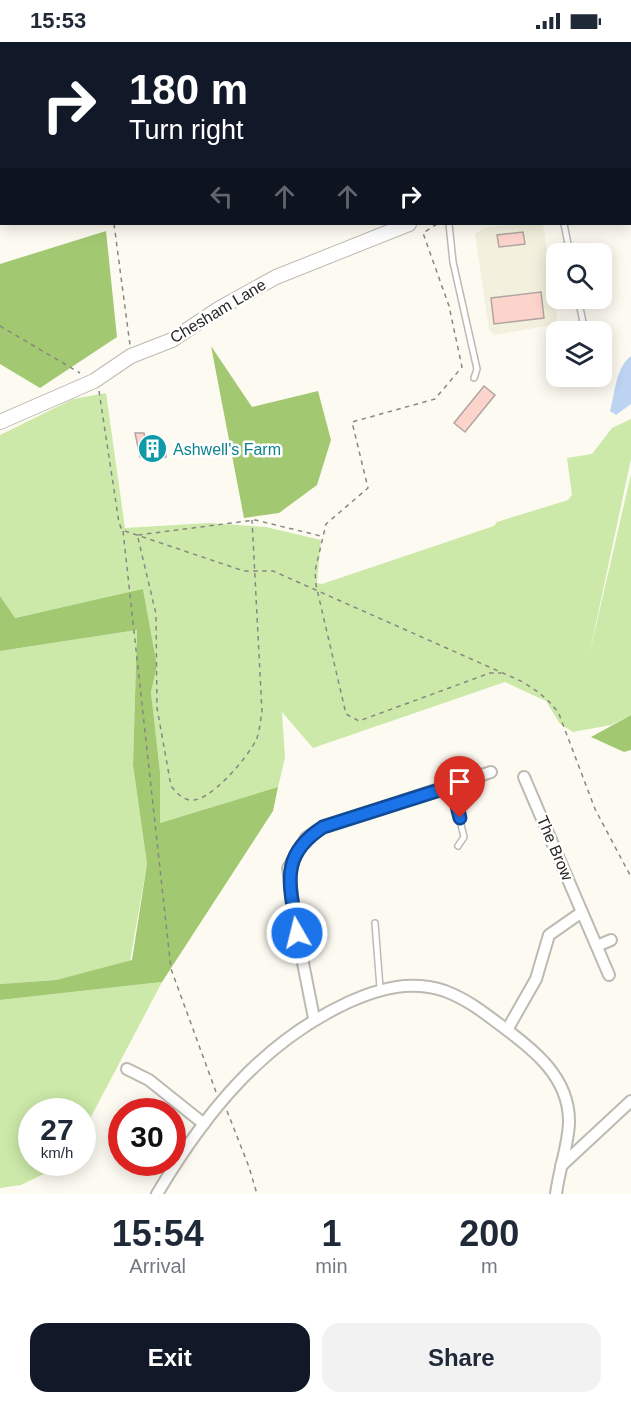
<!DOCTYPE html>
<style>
:root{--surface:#fff;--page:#f2f2f3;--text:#1f2937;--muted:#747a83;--accent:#111827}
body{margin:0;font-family:Helvetica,sans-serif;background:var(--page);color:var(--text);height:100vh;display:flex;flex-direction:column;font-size:22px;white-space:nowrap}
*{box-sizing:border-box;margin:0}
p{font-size:20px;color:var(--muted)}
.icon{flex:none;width:33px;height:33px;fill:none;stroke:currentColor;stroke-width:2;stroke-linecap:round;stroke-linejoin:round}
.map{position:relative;height:1152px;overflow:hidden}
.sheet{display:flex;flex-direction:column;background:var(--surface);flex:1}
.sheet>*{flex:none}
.hud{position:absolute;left:0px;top:0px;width:632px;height:183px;box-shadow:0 3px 15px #0003;background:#111827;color:#fff;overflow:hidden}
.fabs{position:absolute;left:546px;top:201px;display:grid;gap:12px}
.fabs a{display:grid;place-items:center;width:66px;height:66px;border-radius:12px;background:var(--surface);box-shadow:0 3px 15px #0003;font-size:30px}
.speed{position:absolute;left:18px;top:1056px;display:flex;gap:12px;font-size:30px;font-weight:700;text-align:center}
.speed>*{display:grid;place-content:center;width:78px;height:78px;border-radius:50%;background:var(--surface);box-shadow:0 3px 15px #0003;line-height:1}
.speed small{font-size:15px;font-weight:400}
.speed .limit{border:9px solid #d22;background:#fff;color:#111}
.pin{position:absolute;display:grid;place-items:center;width:51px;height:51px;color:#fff;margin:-62px -26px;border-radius:50% 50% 50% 0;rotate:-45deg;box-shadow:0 0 6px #0007}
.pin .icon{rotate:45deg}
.me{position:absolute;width:66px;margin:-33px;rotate:352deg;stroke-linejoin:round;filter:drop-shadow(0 0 4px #0008)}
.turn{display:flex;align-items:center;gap:21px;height:126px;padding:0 30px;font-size:27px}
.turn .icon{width:78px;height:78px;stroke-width:2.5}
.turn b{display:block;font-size:42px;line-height:51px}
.lanes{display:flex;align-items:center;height:57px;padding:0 30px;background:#0003;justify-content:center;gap:30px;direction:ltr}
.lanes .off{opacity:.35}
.eta{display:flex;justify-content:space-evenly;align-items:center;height:102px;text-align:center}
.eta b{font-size:36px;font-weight:800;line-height:42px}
.action{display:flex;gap:12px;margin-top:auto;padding:12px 30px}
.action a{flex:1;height:69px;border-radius:18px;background:var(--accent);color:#fff;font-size:24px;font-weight:800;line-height:69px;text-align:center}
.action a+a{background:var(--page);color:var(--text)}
.status{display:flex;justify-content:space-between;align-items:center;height:42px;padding:0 30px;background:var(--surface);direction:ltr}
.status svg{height:16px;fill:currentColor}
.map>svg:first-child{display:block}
</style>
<div class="status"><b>15:53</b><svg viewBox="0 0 49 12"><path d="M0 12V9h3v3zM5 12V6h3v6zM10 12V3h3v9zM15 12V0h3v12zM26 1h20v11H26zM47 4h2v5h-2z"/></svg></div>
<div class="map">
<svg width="631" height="1152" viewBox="0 0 631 1152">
<rect width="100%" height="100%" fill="#fdfbf1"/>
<polygon fill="#f3f0de" points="515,182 543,182 558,282 494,293 489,287 475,192 484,186"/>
<g fill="#cce9a9">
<polygon points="106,351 125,486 209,481 266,485 321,498 317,541 322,542 494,484 497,480 568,458 572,453 567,416 592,412 612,386 631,377 631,417 589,614 631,432 631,673 611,683 573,690 560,682 546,659 505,640 313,706 282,670 285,716 278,745 160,781 160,730 151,650 157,624 143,548 14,576 0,554 0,393 73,357"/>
<polygon points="137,588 133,723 147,822 130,919 56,938 0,942 0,609"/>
<polygon points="162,940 83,1090 82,1070 32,1070 32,1120 66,1121 21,1143 0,1146 0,958"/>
</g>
<g fill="#a2c871">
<polygon points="106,189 117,295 40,346 0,322 0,222"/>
<polygon points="211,304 252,365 318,349 331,398 317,443 279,471 244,476"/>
<polygon points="143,547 157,624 151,650 160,730 160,781 278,745 273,769 162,940 0,958 0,942 56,938 132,918 147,822 133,723 137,588 0,609 0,554 15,576"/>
<polygon points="631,673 631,708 624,710 591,695"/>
</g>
<path fill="#bcd3f1" d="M631 314V362L616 373 610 369C615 351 616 325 631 314Z"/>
<g fill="#fdd4cc" stroke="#b0a5a3" stroke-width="1.5">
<polygon points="523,190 525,202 499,205 497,193"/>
<polygon points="541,250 544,276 494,282 491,256"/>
<polygon points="484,344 495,353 465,390 454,381"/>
<polygon points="135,391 144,391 146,403 165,400 166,415 158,417 156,412 140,415"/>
</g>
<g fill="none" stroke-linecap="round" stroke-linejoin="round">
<defs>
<g id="service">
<polyline points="630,124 631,124"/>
<polyline points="449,182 453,220 477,327 474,336"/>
<polyline points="564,182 570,212"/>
<polyline points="578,256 584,285"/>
<polyline points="455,758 464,795 458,804"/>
<polyline points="375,881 380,946"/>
</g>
<g id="minor">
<polyline points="524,735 609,933"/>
<polyline points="452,744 455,758"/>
<polyline points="597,904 611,898"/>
<polyline points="314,976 297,891 288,826 306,796 323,785 491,730"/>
<polyline points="507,988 536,937 549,893 582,870"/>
<polyline points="127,1027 149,1038 204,1082"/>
<polyline points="561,1124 631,1059"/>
<path d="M157 1152C205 1071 262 1000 349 960 380 946 411 938 445 949 466 957 482 969 499 982 533 1007 570 1035 569 1081 568 1104 559 1128 556 1152"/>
</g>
<g id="tertiary">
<polyline points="630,76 631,75"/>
<polyline points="0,380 94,339 131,314 172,298 220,266 276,235 409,182"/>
</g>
</defs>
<use href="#service" stroke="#bcbab1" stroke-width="8"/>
<use href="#minor" stroke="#bcbab1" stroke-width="14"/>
<use href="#tertiary" stroke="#bcbab1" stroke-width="16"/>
<g stroke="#888780" stroke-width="1.5" stroke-dasharray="4.5 4.5" stroke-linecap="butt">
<polyline points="71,0 71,2"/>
<polyline points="114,182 130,303"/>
<polyline points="437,182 423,191 449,264 462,325 435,357 352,380 368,446 326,482 315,529 316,543 346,672 359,679 490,631 501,631"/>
<polyline points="0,284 80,331"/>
<path d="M99 349 119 481 122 488 244 529H273L523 640C537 649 549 657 559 672L595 767 631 835"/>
<polyline points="123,489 171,927 216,1050"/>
<polyline points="138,493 255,478 321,494"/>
<path d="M138 496 156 572 157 666 171 744C176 750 181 756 189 758 209 762 248 715 256 698 260 690 260 679 262 670L252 478"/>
<polyline points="227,1069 249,1125 257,1152"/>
</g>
<use href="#service" stroke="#fff" stroke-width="5"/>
<use href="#minor" stroke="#fff" stroke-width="10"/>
<use href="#tertiary" stroke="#fff" stroke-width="14"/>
</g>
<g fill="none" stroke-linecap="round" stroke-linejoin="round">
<defs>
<path id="route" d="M297 891C291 844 277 815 323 785L452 744 460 776"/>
</defs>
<use href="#route" stroke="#114b97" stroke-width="15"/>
<use href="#route" stroke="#1a73e8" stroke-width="10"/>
</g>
<defs>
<symbol id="building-disc" viewBox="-11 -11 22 22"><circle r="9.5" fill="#0f9aa8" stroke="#fff"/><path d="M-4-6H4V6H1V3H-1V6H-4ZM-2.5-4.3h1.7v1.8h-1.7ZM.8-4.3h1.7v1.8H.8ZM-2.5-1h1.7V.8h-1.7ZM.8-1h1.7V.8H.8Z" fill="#fff"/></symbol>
</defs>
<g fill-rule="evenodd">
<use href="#building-disc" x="136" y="390" width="33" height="33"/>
</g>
<g text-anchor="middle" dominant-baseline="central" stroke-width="5" stroke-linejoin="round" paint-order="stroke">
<g font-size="16" fill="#262522" stroke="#fff">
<text transform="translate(218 269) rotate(-31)">Chesham Lane</text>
<text transform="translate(555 806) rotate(67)">The Brow</text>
</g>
<g font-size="16" fill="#0d838f" stroke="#fff" text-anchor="start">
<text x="173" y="407">Ashwell's Farm</text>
</g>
</g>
</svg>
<div class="fabs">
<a><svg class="icon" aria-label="search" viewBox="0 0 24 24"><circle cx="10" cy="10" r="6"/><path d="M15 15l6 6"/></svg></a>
<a><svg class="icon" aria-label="layers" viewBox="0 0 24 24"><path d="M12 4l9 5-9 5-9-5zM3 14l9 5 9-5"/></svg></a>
</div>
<div class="speed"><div>27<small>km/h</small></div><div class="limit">30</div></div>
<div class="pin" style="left:460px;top:776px;background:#d93025"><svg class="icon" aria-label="arrive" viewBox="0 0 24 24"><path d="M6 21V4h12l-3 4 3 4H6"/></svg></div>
<svg class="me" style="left:297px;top:891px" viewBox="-20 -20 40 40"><circle r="17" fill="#1a73e8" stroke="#fff" stroke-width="3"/><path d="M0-11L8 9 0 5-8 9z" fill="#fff"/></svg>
<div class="hud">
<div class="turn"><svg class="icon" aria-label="right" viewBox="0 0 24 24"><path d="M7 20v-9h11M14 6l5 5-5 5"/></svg><div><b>180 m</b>Turn right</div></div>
<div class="lanes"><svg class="icon off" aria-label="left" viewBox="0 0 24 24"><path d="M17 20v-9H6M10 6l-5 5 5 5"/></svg><svg class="icon off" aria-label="ahead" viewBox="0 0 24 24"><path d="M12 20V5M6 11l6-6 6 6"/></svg><svg class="icon off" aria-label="ahead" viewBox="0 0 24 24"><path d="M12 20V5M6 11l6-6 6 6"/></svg><svg class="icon" aria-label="right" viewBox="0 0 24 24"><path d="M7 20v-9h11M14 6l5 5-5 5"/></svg></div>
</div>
</div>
<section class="sheet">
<div class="eta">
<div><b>15:54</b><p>Arrival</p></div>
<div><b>1</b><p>min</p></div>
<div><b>200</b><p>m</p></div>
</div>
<div class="action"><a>Exit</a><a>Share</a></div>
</section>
